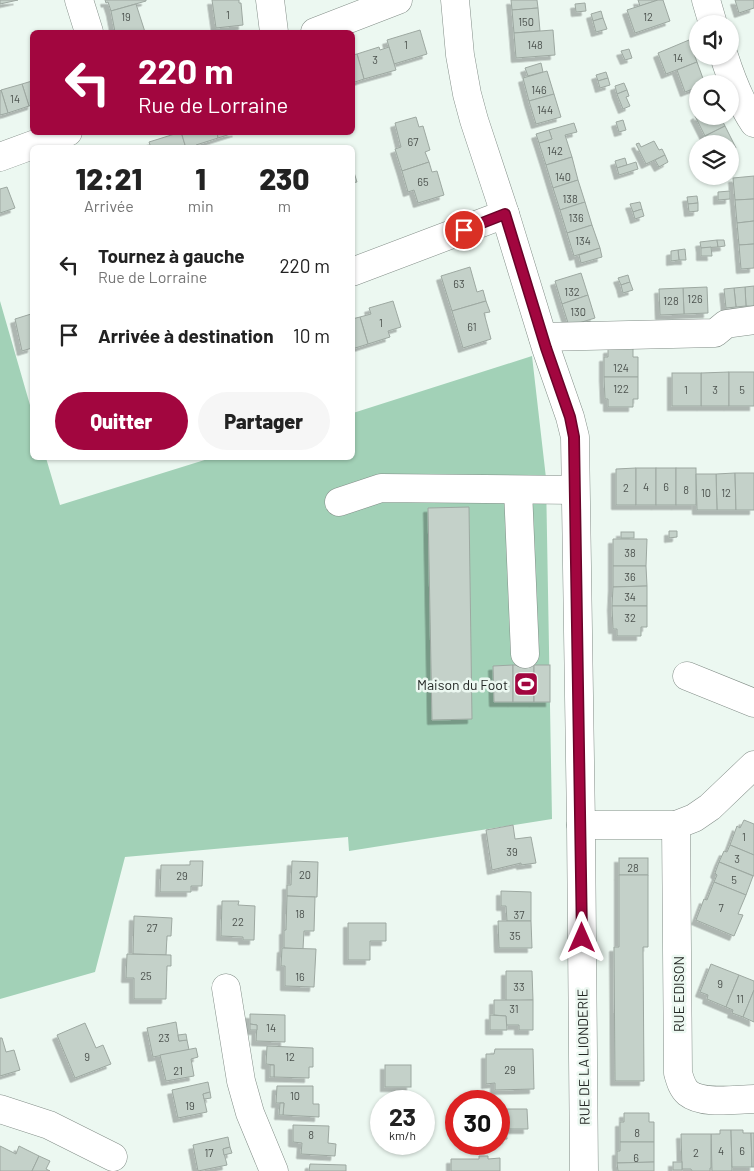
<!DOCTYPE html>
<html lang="fr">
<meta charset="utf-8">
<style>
:root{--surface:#fff;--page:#f6f6f6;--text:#222;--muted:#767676;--accent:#a2063f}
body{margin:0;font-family:Barlow,sans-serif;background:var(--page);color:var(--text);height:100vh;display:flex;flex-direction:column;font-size:19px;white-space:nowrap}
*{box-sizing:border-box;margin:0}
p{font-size:16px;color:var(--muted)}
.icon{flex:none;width:28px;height:28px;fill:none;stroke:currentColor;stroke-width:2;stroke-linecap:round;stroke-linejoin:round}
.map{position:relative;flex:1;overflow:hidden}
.panel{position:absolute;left:30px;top:145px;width:325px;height:315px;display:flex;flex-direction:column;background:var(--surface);border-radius:8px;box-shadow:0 1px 4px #0004}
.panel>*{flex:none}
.top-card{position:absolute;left:30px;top:30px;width:325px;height:105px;border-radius:8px;box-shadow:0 1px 4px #0004;background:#a2063f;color:#fff;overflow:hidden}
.fabs{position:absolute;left:689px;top:15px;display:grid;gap:10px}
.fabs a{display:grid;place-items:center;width:50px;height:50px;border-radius:50%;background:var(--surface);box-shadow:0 1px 4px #0004;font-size:25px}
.speed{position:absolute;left:370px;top:1090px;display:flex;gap:10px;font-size:25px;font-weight:700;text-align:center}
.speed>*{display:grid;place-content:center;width:65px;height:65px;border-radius:50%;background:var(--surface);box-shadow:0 1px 4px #0004;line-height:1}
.speed small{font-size:12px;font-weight:400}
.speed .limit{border:8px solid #d22;background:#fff;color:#111}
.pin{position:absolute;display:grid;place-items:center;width:42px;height:42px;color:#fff;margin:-21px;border:2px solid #fff;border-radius:50%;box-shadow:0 1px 5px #0007}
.me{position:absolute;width:55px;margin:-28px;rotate:0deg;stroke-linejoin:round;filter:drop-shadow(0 0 4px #0008)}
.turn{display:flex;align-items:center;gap:18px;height:105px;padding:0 25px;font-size:22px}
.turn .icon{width:65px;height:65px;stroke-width:2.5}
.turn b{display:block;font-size:35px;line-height:42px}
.eta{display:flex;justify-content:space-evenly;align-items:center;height:85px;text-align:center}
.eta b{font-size:30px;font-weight:800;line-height:35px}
.action{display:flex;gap:10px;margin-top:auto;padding:10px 25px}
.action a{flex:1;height:58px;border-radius:30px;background:var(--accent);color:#fff;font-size:20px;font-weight:800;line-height:58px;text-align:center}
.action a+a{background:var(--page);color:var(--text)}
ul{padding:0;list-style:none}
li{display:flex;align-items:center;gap:15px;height:70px;padding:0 25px}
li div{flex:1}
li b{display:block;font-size:19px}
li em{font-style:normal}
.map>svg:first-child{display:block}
</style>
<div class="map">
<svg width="754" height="1171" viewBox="0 0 754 1171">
<defs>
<filter id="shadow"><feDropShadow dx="-4.5" dy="4.5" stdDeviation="0" flood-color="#0004"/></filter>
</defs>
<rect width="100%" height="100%" fill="#ecf8f1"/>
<polygon fill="#a2d1b7" points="0,301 32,412 32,458 46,458 60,505 211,458 352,458 353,413 532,356 546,478 552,819 349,851 348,837 125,857 95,972 0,999"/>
<g fill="#c4d1c9" stroke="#9da8a1" filter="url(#shadow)">
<polygon points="0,0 18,0 0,4"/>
<polygon points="105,0 146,0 146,1 111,11 108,2 106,3"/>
<polygon points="212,0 239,0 239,3 241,3 243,25 216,28"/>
<polygon points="511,0 537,0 538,8 512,10"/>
<polygon points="638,0 658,0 640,6"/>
<polygon points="658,0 663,0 670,21 635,33 627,10"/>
<polygon points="735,0 754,0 754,8 739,13"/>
<polygon points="585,3 586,11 576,12 575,4"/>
<polygon points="136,4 145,32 115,32 111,11"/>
<polygon points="538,8 540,31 514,33 512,10"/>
<polygon points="601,11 603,18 593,21 591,14"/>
<polygon points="603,18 607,29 596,32 593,21"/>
<polygon points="420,30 427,54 394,64 387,40"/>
<polygon points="553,30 555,55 516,58 514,33"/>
<polygon points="689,40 697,62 666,74 658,53"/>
<polygon points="379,47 380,50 389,47 396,70 364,79 357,54"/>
<polygon points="629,49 632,58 625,60 621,51"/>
<polygon points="357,54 364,79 352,83 352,55"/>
<polygon points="697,62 705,84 698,84 698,87 685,92 677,70"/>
<polygon points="541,63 543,72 528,76 525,68"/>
<polygon points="547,71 554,94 529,101 523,78"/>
<polygon points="606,72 608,78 598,81 596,75"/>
<polygon points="608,78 610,85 600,88 598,81"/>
<polygon points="32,81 32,105 29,106 22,84"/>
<polygon points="624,83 627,90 617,94 615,86"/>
<polygon points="22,84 29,106 8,113 1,90"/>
<polygon points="1,90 8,113 0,115 0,91"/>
<polygon points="627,90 629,96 626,97 630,106 623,109 617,94"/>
<polygon points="554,94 561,117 536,124 529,101"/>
<polygon points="698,114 698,116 720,116 725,126 705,136 695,116"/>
<polygon points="416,117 419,127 423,126 430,150 425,152 429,162 402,171 395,149 401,147 395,123"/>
<polygon points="623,120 626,130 619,132 616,122"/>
<polygon points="574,123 577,132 565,135 572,157 546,165 539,143 552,139 549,130"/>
<polygon points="725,126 736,148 730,150 730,144 708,144 705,136"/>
<polygon points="549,130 552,139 539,143 536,134"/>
<polygon points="181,132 186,148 151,148 149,142"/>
<polygon points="190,132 217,132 218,138 196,145 197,148 186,148 182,135"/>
<polygon points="217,132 237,132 218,138"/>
<polygon points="654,141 659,150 662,149 665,155 646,164 636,144 639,143 641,147"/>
<polygon points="665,155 668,162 659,167 655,160"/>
<polygon points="572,157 578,180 553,188 546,165"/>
<polygon points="625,158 627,165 617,168 615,161"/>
<polygon points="429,162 432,172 437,171 444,195 418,203 414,190 408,192 402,171"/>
<polygon points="636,162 638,169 619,175 617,168"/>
<polygon points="352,166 357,182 352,183"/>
<polygon points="754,176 754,199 735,200 733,178"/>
<polygon points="578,180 585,202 560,210 553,188"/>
<polygon points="7,187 15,208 0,213 0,189"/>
<polygon points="730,191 730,199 718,200 718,192"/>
<polygon points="697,196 698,203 688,204 687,197"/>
<polygon points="754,199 754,221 737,223 735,200"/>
<polygon points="585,202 592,225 567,233 560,210"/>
<polygon points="640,202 642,209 633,212 630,204"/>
<polygon points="698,203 698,211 689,212 688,204"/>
<polygon points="642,209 644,216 635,219 633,212"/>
<polygon points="754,221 754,244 739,245 737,223"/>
<polygon points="592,225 600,248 574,256 567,233"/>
<polygon points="717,240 718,247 701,248 700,242"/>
<polygon points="717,240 724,240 725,246 718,247"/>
<polygon points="754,244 754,268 741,269 739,245"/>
<polygon points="711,247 712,256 701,256 701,248"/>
<polygon points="600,248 602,257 581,263 579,255"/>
<polygon points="685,249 686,260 679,260 678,250"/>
<polygon points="678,250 679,260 671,261 671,251"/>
<polygon points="470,267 477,292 483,290 486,301 452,311 441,276"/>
<polygon points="581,273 588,295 562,304 555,281"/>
<polygon points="628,275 630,282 621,285 618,278"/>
<polygon points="630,282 633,290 623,293 621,285"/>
<polygon points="754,286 754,306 746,306 745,287"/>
<polygon points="707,287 708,313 684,314 683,288"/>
<polygon points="745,287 746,306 736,307 734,288"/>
<polygon points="683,288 684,314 660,315 659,289"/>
<polygon points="734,288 736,307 726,308 724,289"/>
<polygon points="588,295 595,318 569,326 562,304"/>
<polygon points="393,301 401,327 388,331 390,337 368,344 360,317 371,314 369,308"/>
<polygon points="486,301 490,312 484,313 491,339 463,348 452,311"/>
<polygon points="31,314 32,348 22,351 15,319"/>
<polygon points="360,317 368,344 352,349 352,319"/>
<polygon points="633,348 633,357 638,357 638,377 604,377 604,357 608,357 608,349"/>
<polygon points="729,372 729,406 701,406 701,373"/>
<rect x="729" y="372" width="25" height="34"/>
<rect x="672" y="373" width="29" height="33"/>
<polygon points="604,377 638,377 638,399 633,399 633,407 608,407 608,399 605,399"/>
<polygon points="636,468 636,505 616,505 616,469"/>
<rect x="636" y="468" width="20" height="37"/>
<rect x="656" y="468" width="20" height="37"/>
<rect x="676" y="468" width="20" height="37"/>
<polygon points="735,473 736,510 717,510 716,474"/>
<polygon points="735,473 754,473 754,510 736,510"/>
<polygon points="696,474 716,474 717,510 697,510"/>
<polygon points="469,507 472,719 432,720 428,508"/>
<polygon points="669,531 677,531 677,537 669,538"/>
<rect x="621" y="532" width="13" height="6"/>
<polygon points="613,539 647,539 646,566 613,566"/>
<polygon points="613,566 646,566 647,586 613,587"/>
<polygon points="647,586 647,606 612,606 613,587"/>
<polygon points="612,606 647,606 647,627 641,627 641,636 617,636 617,629 613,629"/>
<polygon points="513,665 513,702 494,702 493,666"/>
<rect x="513" y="665" width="21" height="37"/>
<rect x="534" y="665" width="16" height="37"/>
<polygon points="744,820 754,824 754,855 730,845 737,826 740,828"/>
<polygon points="513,825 515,839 531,837 536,863 521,865 521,863 492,870 486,830"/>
<polygon points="730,845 754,855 754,876 719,862 724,851 727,852"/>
<rect x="619" y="858" width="29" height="17"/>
<polygon points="190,861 203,861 202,886 191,886 191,892 160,892 161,865 190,865"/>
<polygon points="292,861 318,862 317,897 287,896 287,885 291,885"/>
<polygon points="719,862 753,876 746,895 714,882 717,875 715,873"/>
<polygon points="619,875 648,875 648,947 643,947 644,1081 615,1081 614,947 619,947"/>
<polygon points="714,882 746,895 738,914 743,915 734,936 696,920 704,899 707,900"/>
<polygon points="501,891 531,892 531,921 507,921 506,906 501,906"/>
<polygon points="287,896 315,897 314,931 304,931 303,949 284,948 284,930 286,930"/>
<polygon points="222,901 239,901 238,905 255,906 254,940 243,940 243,937 221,936"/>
<polygon points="134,916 172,918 171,936 167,936 166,955 133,954"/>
<polygon points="498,921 531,921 532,948 499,948"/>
<polygon points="348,923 386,923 386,941 370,941 370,960 348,960"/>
<polygon points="282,948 316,949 314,987 285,986 285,966 281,966"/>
<polygon points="127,954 171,955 171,966 167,966 166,999 134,999 134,978 126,978"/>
<polygon points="711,964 739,975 726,1007 707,999 708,995 700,992"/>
<polygon points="506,971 532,971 533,1000 506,1001"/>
<polygon points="739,975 754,981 754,990 743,1017 732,1013 733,1010 726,1007"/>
<polygon points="754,990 754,1022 743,1017"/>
<polygon points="494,1000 533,1000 533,1030 519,1030 519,1025 506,1025 506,1016 494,1015"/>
<polygon points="250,1014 285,1015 285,1042 256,1041 257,1025 250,1024"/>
<polygon points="490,1015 506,1016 507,1030 490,1030"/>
<polygon points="176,1022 179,1041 187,1040 189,1050 153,1057 147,1028"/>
<polygon points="85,1023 96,1048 103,1045 111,1064 75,1078 57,1035"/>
<polygon points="250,1024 257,1025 257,1030 250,1030"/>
<polygon points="186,1034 187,1040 179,1041 178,1035"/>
<polygon points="0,1038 2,1038 6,1052 14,1050 20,1070 0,1076"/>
<polygon points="267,1046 313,1048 313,1067 309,1067 309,1078 274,1077 274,1065 266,1064"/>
<polygon points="196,1048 198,1057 191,1059 194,1076 166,1081 160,1055"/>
<polygon points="495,1049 533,1049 534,1089 495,1090 495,1083 486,1084 486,1054 494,1054"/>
<rect x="270" y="1065" width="4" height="12"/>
<rect x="385" y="1065" width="26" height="22"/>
<polygon points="208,1082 210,1092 203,1094 207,1112 178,1118 172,1090"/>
<polygon points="277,1086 313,1086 313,1104 319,1104 319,1117 283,1115 284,1103 276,1103"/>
<polygon points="210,1092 211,1098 204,1099 203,1094"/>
<polygon points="280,1103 284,1103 283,1115 279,1115"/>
<polygon points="505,1109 527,1109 528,1129 506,1129 507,1139 499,1139 499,1110 505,1110"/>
<polygon points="624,1113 649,1113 649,1122 654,1122 654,1142 620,1142 620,1122 624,1122"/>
<polygon points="293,1125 329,1126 328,1143 336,1144 335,1156 301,1154 302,1143 293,1142"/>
<polygon points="720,1130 731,1130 732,1171 712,1171 711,1134 720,1134"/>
<polygon points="731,1130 743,1130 743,1133 751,1133 752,1167 732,1167"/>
<polygon points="751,1133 754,1133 754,1167 752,1167"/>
<polygon points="681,1134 711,1134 711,1168 710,1168 710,1171 692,1171 691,1169 682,1169"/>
<polygon points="228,1137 230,1147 223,1149 227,1165 198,1171 193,1145"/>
<polygon points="620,1142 654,1142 654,1162 617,1163 617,1151 620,1151"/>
<polygon points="0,1146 16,1154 19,1146 39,1156 32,1171 0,1171"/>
<polygon points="230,1147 232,1153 224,1155 223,1149"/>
<polygon points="39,1156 50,1161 46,1169 50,1171 32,1171"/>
<polygon points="479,1156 488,1156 488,1159 500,1158 500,1171 451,1171 451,1159 479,1159"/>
<polygon points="654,1162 654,1171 618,1171 617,1163"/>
<rect x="673" y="1162" width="9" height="8"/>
<polygon points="310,1164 346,1165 346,1171 309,1171"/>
</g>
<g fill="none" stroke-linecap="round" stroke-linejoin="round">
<defs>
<g id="minor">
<polyline points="79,0 89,32"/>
<polyline points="270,0 274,32"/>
<polyline points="455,0 460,55 467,94 474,120 505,214 546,348 570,417 575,437 581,825 584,1171"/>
<polyline points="706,0 713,24"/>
<polyline points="315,32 398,0"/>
<path d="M724 56C732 81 740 102 754 123"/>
<polyline points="0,157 68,132"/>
<polyline points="352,272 505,214"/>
<polyline points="543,337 715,333 726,324 754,320"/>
<polyline points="518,490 525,654"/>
<polyline points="339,502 381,488 575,490"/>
<polyline points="687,676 754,703"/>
<polyline points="581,825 676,825 694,818 710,807 754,765"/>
<path d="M676 825 678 1073C680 1080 682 1088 688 1093 703 1105 736 1099 754 1099"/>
<polyline points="226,988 241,1081 250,1113 274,1171"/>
<polyline points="0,1109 49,1125 113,1157"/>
</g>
</defs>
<use href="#minor" stroke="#838e88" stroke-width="29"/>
<use href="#minor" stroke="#fff" stroke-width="28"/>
</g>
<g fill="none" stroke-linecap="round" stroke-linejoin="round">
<defs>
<polyline id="route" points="464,230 505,214 546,348 570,417 574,437 582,938"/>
</defs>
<use href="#route" stroke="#690429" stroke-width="12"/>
<use href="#route" stroke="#a2063f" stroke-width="9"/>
</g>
<defs>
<symbol id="stadium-square" viewBox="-11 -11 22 22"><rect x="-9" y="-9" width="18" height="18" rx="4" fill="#a2063f" stroke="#ecf8f1"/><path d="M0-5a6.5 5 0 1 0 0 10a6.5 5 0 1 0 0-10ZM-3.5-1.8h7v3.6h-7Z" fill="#fff"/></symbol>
</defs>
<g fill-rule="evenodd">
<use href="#stadium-square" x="512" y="670" width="28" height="28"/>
</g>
<g text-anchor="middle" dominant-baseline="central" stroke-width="5" stroke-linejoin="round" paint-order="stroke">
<g font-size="11" fill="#4c524e">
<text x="228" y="14">1</text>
<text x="126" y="16">19</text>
<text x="648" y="16">12</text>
<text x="526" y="21">150</text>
<text x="406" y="44">1</text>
<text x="535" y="44">148</text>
<text x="678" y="57">14</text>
<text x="375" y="59">3</text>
<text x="539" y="89">146</text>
<text x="15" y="98">14</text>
<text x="545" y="109">144</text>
<text x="413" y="141">67</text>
<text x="555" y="150">142</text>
<text x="563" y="176">140</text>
<text x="423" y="181">65</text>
<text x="570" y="198">138</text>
<text x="576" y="217">136</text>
<text x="583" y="240">134</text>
<text x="459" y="283">63</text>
<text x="572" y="291">132</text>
<text x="695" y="298">126</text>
<text x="671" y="300">128</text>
<text x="578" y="311">130</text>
<text x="381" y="322">1</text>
<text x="472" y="326">61</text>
<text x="621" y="367">124</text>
<text x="621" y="388">122</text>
<text x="686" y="389">1</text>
<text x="715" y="389">3</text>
<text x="742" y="389">5</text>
<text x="646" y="486">4</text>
<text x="666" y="486">6</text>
<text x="626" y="487">2</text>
<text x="686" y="489">8</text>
<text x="706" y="492">10</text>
<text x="726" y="492">12</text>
<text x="630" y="552">38</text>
<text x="630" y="576">36</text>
<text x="630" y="596">34</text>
<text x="630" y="617">32</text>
<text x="744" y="836">1</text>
<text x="512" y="851">39</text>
<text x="737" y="858">3</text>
<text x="633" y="867">28</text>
<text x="305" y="874">20</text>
<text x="182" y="875">29</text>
<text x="734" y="879">5</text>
<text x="721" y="907">7</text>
<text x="300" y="913">18</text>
<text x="519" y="914">37</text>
<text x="238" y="921">22</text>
<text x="152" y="927">27</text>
<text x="515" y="935">35</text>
<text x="146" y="975">25</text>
<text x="300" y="976">16</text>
<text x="720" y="983">9</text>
<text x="519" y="986">33</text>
<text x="740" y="998">11</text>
<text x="514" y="1008">31</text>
<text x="271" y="1027">14</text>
<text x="164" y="1037">23</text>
<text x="87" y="1056">9</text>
<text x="290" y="1056">12</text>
<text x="510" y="1069">29</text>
<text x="178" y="1070">21</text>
<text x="295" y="1095">10</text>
<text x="190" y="1105">19</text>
<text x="637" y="1132">8</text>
<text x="311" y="1134">8</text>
<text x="721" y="1150">4</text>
<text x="742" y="1150">6</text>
<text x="209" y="1152">17</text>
<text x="696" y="1152">2</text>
<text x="636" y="1157">6</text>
</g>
<g font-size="14" fill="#242825" stroke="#ecf8f1" text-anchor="end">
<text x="508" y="684">Maison du Foot</text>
</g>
<g font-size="14" fill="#242825" stroke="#ecf8f1">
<text transform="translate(678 994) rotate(-90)">RUE EDISON</text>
<text transform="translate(583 1057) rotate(-91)">RUE DE LA LIONDERIE</text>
</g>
</g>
</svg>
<div class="fabs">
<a><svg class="icon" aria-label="sound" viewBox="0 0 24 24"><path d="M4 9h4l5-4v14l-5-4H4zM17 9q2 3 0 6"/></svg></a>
<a><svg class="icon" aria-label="search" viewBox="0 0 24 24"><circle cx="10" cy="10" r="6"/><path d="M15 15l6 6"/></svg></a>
<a><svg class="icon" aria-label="layers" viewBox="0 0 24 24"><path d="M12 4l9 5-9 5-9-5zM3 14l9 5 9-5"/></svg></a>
</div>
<div class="speed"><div>23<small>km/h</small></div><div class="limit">30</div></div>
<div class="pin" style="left:464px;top:230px;background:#d93025"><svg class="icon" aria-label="arrive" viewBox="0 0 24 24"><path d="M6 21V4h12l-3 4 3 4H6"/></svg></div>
<svg class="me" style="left:582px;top:938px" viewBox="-20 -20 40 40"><path d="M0-17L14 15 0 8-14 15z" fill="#a2063f" stroke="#fff" stroke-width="4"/></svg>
<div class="top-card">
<div class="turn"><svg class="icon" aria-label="left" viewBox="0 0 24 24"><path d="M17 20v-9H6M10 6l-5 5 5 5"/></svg><div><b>220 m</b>Rue de Lorraine</div></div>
</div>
<section class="panel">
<div class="eta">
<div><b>12:21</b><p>Arrivée</p></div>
<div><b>1</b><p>min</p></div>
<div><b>230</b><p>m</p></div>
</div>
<ul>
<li><svg class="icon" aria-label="left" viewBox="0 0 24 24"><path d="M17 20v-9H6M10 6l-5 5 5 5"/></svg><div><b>Tournez à gauche</b><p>Rue de Lorraine</p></div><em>220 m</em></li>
<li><svg class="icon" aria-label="arrive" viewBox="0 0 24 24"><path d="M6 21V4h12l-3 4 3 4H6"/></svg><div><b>Arrivée à destination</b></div><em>10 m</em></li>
</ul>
<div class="action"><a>Quitter</a><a>Partager</a></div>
</section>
</div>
